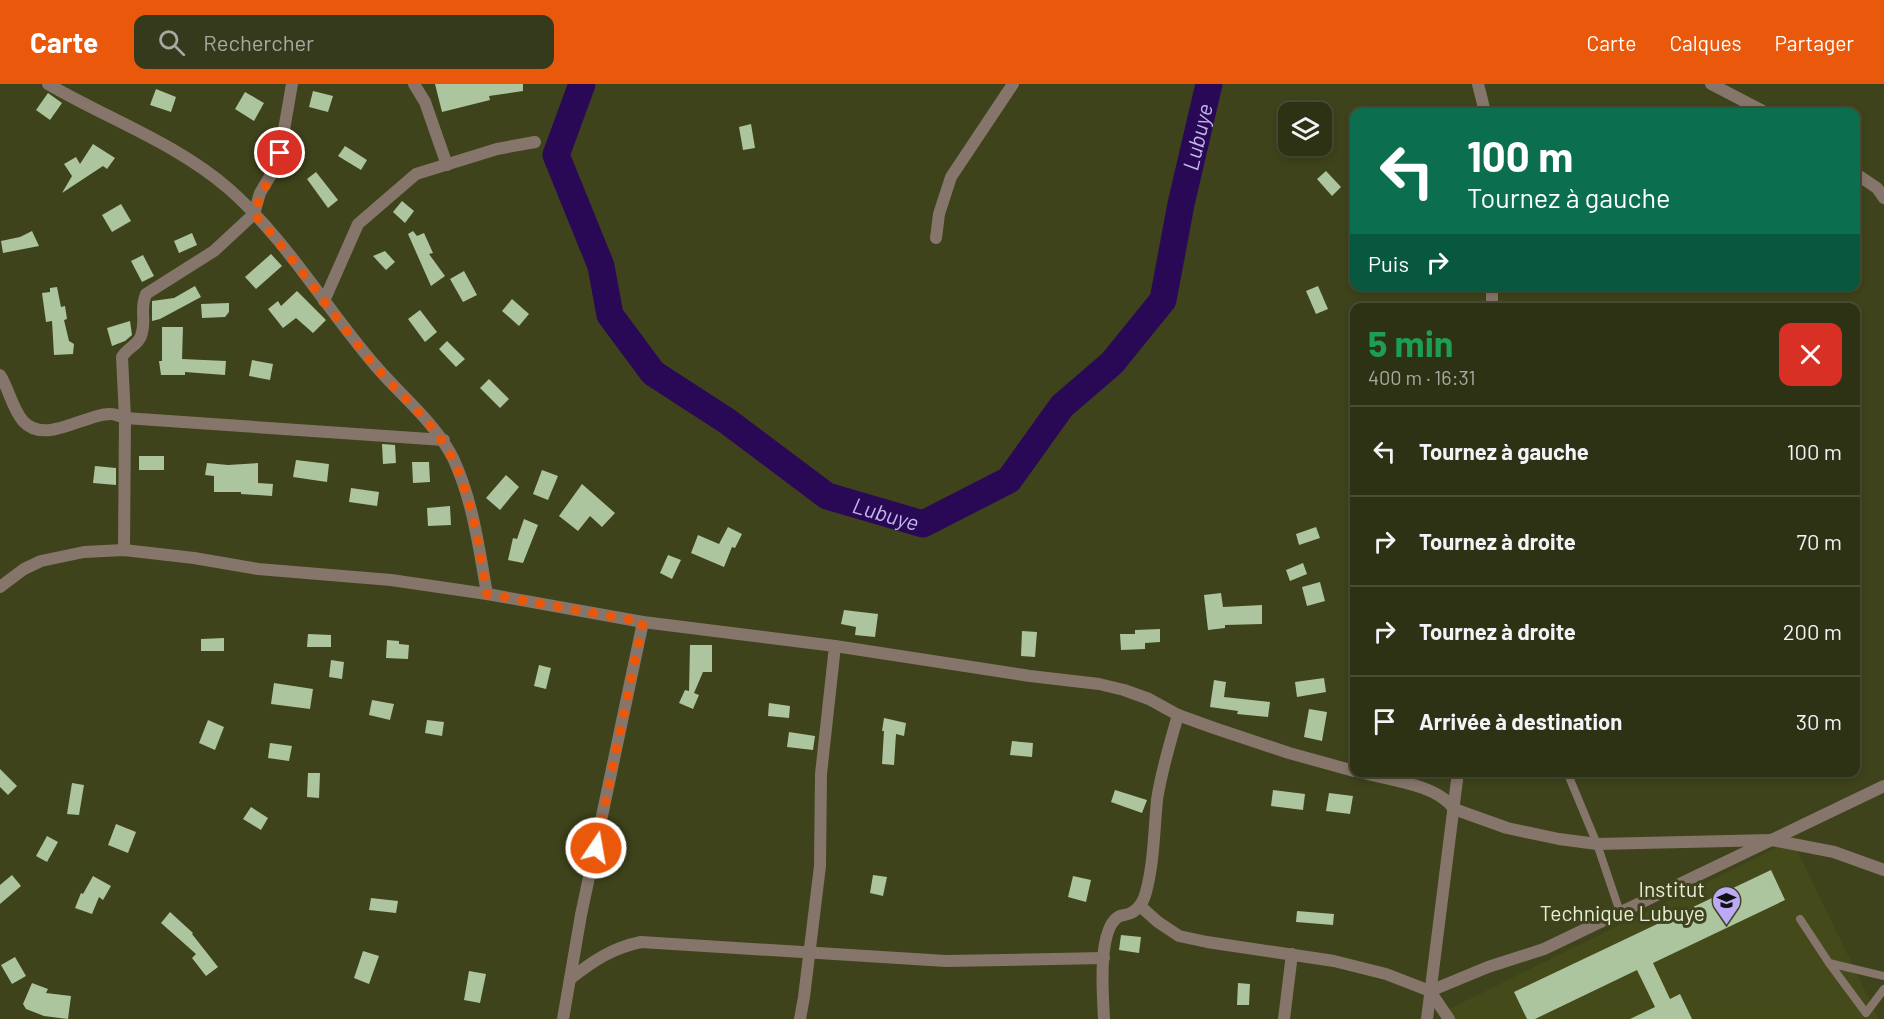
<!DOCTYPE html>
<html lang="fr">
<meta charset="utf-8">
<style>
:root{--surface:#2e3214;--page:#363a1d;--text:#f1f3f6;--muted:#a7aaa0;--line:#494d34;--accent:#ea580c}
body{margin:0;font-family:Barlow,sans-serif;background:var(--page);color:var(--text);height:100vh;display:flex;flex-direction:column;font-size:22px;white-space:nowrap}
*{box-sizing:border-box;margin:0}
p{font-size:20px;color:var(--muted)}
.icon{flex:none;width:33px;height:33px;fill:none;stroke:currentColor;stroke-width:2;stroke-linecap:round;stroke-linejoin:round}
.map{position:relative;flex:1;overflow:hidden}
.side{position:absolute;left:1350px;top:219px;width:510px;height:474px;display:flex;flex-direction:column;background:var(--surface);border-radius:12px;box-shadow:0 3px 9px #0003,0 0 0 2px var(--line)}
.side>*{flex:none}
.guide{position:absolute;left:1350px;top:24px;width:510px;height:183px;border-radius:12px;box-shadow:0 3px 9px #0003,0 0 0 2px var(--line);background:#0b6e4f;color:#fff;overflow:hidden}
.controls{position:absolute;left:1278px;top:18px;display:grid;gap:12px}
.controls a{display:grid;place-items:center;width:54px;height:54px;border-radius:12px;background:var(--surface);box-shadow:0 3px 9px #0003,0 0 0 2px var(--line);font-size:30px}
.pin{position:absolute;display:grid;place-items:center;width:51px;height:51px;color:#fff;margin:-26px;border:3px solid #fff;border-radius:50%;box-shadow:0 2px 6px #0007}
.me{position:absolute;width:66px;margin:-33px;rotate:12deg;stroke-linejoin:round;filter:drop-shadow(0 0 4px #0008)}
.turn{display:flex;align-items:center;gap:21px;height:126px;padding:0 18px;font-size:27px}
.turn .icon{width:78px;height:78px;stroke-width:2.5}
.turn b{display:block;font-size:42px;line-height:51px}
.then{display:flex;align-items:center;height:57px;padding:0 18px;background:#0003;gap:12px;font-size:22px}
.round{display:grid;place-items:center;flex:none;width:63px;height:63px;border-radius:12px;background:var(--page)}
.summary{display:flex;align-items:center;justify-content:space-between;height:102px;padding:0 18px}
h1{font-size:36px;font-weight:700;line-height:45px;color:#1e9e55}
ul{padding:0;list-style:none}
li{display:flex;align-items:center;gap:18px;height:90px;padding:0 18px;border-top:2px solid var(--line)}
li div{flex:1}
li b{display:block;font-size:22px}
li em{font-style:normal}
header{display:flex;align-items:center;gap:36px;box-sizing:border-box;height:84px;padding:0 30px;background:var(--accent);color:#fff}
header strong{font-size:28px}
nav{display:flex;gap:33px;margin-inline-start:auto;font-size:21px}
.search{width:420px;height:54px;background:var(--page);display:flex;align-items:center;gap:15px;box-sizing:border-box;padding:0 21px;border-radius:12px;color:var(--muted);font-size:22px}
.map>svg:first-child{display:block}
</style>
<header>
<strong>Carte</strong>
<div class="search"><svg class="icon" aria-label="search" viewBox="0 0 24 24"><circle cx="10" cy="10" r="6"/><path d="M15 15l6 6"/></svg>Rechercher</div>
<nav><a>Carte</a><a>Calques</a><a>Partager</a></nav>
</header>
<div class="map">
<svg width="1884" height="935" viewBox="0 0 1884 935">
<rect width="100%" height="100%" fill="#3e431b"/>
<polygon fill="#454a1a" points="1792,756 1879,935 1449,935 1445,927"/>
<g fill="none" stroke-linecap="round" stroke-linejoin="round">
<path stroke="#290956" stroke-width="27" id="s1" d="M582 0 556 71 601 182 610 231 653 289 727 337 827 412 923 440 1009 396 1062 322 1112 279 1163 216 1181 120 1209 0"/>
</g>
<g fill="#acc59e">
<polygon points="435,0 523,0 523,7 489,12 490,16 442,28"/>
<polygon points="156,5 176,13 171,28 150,21"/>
<polygon points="313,7 333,12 328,28 309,23"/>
<polygon points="245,8 264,19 254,37 235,25"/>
<polygon points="48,9 62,19 50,36 36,26"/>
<polygon points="751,40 755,64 743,66 739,43"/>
<polygon points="93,60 115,74 107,85 103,82 62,109 72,92 64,80 76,73 80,80"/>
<polygon points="345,62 367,76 361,86 338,72"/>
<polygon points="1326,87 1341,103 1332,112 1317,95"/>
<polygon points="316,88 338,116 328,124 307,95"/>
<polygon points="402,117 414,127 405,139 393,128"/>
<polygon points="121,120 131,137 112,148 102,131"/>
<polygon points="32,147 39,162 3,169 1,157 20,153"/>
<polygon points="413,147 417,152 424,149 433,169 429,170 445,192 431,202 408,150"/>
<polygon points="192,149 197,161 179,169 174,157"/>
<polygon points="385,167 395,178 386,186 373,172"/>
<polygon points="271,170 282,182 256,205 245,193"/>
<polygon points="143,171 154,192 142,198 131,177"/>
<polygon points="464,187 477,211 463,218 450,195"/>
<polygon points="195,202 201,213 160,235 152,237 152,217 174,214"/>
<polygon points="1318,202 1328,225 1316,230 1306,207"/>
<polygon points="57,203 61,223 65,222 67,235 64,236 69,257 74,260 73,270 54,271 52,237 46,238 42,209 50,208 50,204"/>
<polygon points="297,207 326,236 313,249 296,234 283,244 268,225 278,217 281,222"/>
<polygon points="512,215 529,230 519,242 502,227"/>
<polygon points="229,219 229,228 225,233 202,234 201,220"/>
<polygon points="420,226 437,248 425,258 408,235"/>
<polygon points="130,237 132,251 125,257 112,262 107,244"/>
<polygon points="162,243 183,243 182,275 226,277 225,291 185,288 185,291 161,291 159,277 162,277"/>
<polygon points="447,257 465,275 456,283 439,265"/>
<polygon points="252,276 273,280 270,296 249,292"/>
<polygon points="489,295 509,315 500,324 480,304"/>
<polygon points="382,360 395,361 396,379 383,380"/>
<rect x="139" y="372" width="25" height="14"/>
<polygon points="296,376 329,380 327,398 293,393"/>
<polygon points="412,378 429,378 430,398 413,399"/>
<polygon points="207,379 228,381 258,379 258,399 273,400 272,412 241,410 241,408 214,408 214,392 205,391"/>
<polygon points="95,382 116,384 116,401 93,399"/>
<polygon points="542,386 558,392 548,416 533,410"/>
<polygon points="506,391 519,403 500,426 486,414"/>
<polygon points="582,400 615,429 602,443 590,432 578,447 559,432"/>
<polygon points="351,404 379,408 377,422 349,418"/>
<polygon points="450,422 451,441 428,442 427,424"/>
<polygon points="524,435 538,441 523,479 508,476 513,454 517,455"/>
<polygon points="728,443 742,450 735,464 732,463 724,483 691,469 698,451 719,460"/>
<polygon points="1316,443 1320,454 1299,461 1296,450"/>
<polygon points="668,471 681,476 672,495 660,489"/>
<polygon points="1303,479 1307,490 1290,497 1286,486"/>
<polygon points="1320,498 1325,517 1307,522 1302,503"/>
<polygon points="1221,509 1223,523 1262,521 1262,540 1225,541 1225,544 1208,546 1204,511"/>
<polygon points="844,526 878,530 875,553 855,551 856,543 841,540"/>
<polygon points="1160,545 1160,558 1145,559 1145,565 1121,566 1120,550 1135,550 1135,546"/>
<polygon points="1022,547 1037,548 1035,573 1021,572"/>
<polygon points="308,550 331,551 331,563 307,563"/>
<polygon points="224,554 224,567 201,567 201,555"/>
<polygon points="387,556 399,557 399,560 409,561 408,575 386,574"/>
<polygon points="690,561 712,561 712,588 703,588 694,609 699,611 693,625 679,619 685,606 689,607"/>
<polygon points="331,576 344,578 342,595 329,593"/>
<polygon points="539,581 551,584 546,605 534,602"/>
<polygon points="1324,594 1326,608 1297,613 1295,598"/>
<polygon points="1214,596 1226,598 1224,613 1270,618 1268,633 1237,630 1238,627 1210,623"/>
<polygon points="274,599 313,605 310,625 271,620"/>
<polygon points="372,616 394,620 390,636 369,631"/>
<polygon points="769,619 790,622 789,634 768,632"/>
<polygon points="1309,625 1327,628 1322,657 1304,653"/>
<polygon points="884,634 906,639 904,652 896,650 894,681 882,680 884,647 882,647"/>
<polygon points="208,636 224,643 215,666 199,659"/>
<polygon points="427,636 444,638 442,652 425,649"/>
<polygon points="789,648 815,652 813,666 787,663"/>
<polygon points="1012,657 1033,659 1032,673 1010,671"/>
<polygon points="270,659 292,662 289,677 268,674"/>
<polygon points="0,685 17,702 8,711 0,703"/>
<polygon points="308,689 320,689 319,714 307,713"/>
<polygon points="72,699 84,701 79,731 67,730"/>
<polygon points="1115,706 1147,716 1142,729 1111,718"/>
<polygon points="1273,706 1305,710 1303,726 1271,722"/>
<polygon points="1329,709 1353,712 1350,730 1326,727"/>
<polygon points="251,723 268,734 261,746 243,735"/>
<polygon points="116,740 136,748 128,769 108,761"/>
<polygon points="47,752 58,758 47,778 36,772"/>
<polygon points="1771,786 1785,816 1653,879 1670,915 1680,910 1692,935 1630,935 1655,923 1637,886 1535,935 1527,935 1514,908"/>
<polygon points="12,791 21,802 0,820 0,801"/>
<polygon points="873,791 887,793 883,812 870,809"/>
<polygon points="93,792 111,802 103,816 99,813 92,830 75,824 81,809 83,810"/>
<polygon points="1073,792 1091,796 1086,818 1068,813"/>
<polygon points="371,814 398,817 396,829 369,826"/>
<polygon points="1297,827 1334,830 1333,841 1296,838"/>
<polygon points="170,828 193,849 192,850 218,883 206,892 192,874 196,870 161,839"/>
<polygon points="1121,851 1141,853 1139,869 1119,866"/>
<polygon points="363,867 379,872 369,900 354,894"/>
<polygon points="15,873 26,892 12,900 1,881"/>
<polygon points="469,887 486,890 480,919 464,916"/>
<polygon points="32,899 48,905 46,909 71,912 68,935 44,932 26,925 23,920"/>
<polygon points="1238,899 1250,900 1249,921 1237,921"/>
</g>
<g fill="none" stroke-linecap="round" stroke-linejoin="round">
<g stroke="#86756a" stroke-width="8">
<polyline points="1567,688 1597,760 1620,828 1626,834"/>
<polyline points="1800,835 1829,879"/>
<polyline points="1884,892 1829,879 1866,929 1884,905"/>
</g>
<g stroke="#86756a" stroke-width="12">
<path d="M48 0C108 35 176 59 229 105 286 155 325 223 374 280 400 311 435 338 453 374 473 417 479 464 487 510"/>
<polyline points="414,0 425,18 447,81"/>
<polyline points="1711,0 1765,28"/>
<polyline points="1856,90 1877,104 1884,114"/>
<polyline points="936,154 939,130 951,93 1013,0"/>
<polyline points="324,217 358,140 416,90 497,65 535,58"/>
<path d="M0 291C9 305 12 324 23 337 45 362 86 329 111 330 116 330 121 333 125 334L444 356"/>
<path d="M124 466 125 334 122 273C127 264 138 261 141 252 147 235 139 227 146 210L214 167 254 130 260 109 276 82 280 69 292 0"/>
<polyline points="0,503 24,485 41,477 84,468 124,466 194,474 258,485 391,496 487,510 643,538 835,562 1030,592 1099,600 1124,606 1149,615 1178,631 1214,644 1289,669 1354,687"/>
<path d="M1360 688C1388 696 1437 700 1454 725L1507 744 1559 755 1597 760 1772 756 1834 768 1884 786"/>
<polyline points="1140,822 1158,838 1179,852 1207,858 1334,877 1386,890 1430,907"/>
<path d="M570 895C593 877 612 864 641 858L946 877 1104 874"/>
<polyline points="563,935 581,831 643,538"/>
<polyline points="800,935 804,913 820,782 821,690 835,562"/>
<path d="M1104 935C1103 912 1097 847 1118 833 1121 831 1127 831 1131 829 1139 825 1144 816 1146 808 1154 778 1154 747 1157 716 1161 688 1170 659 1178 631"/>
<polyline points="1284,935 1292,870"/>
<polyline points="1449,935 1430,907 1488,883 1544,865 1884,702"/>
</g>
<g stroke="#86756a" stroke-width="12">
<polyline points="1478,0 1485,28"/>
<polyline points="1492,202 1492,224"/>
<polyline points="1427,935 1458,688"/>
</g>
</g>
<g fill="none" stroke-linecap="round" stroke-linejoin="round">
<path stroke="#ea580c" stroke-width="10" stroke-dasharray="0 18" d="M280 69C273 91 261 107 254 130 297 177 332 231 373 280 399 311 434 337 452 374 473 416 479 464 487 510L643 538 596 764"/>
</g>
<defs>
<symbol id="school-pin" viewBox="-11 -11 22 30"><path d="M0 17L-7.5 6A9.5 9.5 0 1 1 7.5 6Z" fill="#bcaaf6" stroke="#3e431b"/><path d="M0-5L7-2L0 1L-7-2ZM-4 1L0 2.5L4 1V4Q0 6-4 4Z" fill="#111"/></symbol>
</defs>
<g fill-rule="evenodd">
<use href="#school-pin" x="1710" y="800" width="33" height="45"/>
</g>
<g text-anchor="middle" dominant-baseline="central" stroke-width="6" stroke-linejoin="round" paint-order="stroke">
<g font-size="21" fill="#e9edd7" stroke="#3e431b" text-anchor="end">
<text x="1705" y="804">Institut<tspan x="1705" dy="24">Technique Lubuye</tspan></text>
</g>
<g font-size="22" font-style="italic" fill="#c2b6eb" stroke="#3e431b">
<text stroke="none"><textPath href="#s1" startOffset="1132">Lubuye</textPath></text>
<text stroke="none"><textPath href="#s1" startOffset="592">Lubuye</textPath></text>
</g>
</g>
</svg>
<div class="controls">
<a><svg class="icon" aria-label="layers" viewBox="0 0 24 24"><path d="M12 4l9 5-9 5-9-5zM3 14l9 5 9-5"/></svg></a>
</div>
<div class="pin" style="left:280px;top:69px;background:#d93025"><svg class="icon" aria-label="arrive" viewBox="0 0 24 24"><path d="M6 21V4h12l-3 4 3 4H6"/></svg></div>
<svg class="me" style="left:596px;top:764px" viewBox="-20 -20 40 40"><circle r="17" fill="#ea580c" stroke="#fff" stroke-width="3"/><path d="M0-11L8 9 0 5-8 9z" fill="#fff"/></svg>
<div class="guide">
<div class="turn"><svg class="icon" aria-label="left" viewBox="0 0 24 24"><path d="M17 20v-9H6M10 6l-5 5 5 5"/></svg><div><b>100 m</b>Tournez à gauche</div></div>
<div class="then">Puis<svg class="icon" aria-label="right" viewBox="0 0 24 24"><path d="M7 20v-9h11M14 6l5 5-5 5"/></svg></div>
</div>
<section class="side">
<div class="summary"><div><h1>5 min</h1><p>400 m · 16:31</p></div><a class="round" style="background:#d93025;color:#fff"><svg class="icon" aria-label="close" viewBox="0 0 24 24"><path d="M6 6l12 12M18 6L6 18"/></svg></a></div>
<ul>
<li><svg class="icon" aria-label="left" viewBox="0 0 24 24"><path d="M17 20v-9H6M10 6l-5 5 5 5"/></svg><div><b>Tournez à gauche</b></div><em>100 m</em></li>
<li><svg class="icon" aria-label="right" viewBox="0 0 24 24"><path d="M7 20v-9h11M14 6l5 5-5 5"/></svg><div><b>Tournez à droite</b></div><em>70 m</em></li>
<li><svg class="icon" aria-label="right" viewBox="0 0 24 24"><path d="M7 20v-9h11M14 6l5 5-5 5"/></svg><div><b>Tournez à droite</b></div><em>200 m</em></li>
<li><svg class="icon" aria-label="arrive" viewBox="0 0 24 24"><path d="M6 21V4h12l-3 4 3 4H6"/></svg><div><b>Arrivée à destination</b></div><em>30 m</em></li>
</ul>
</section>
</div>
